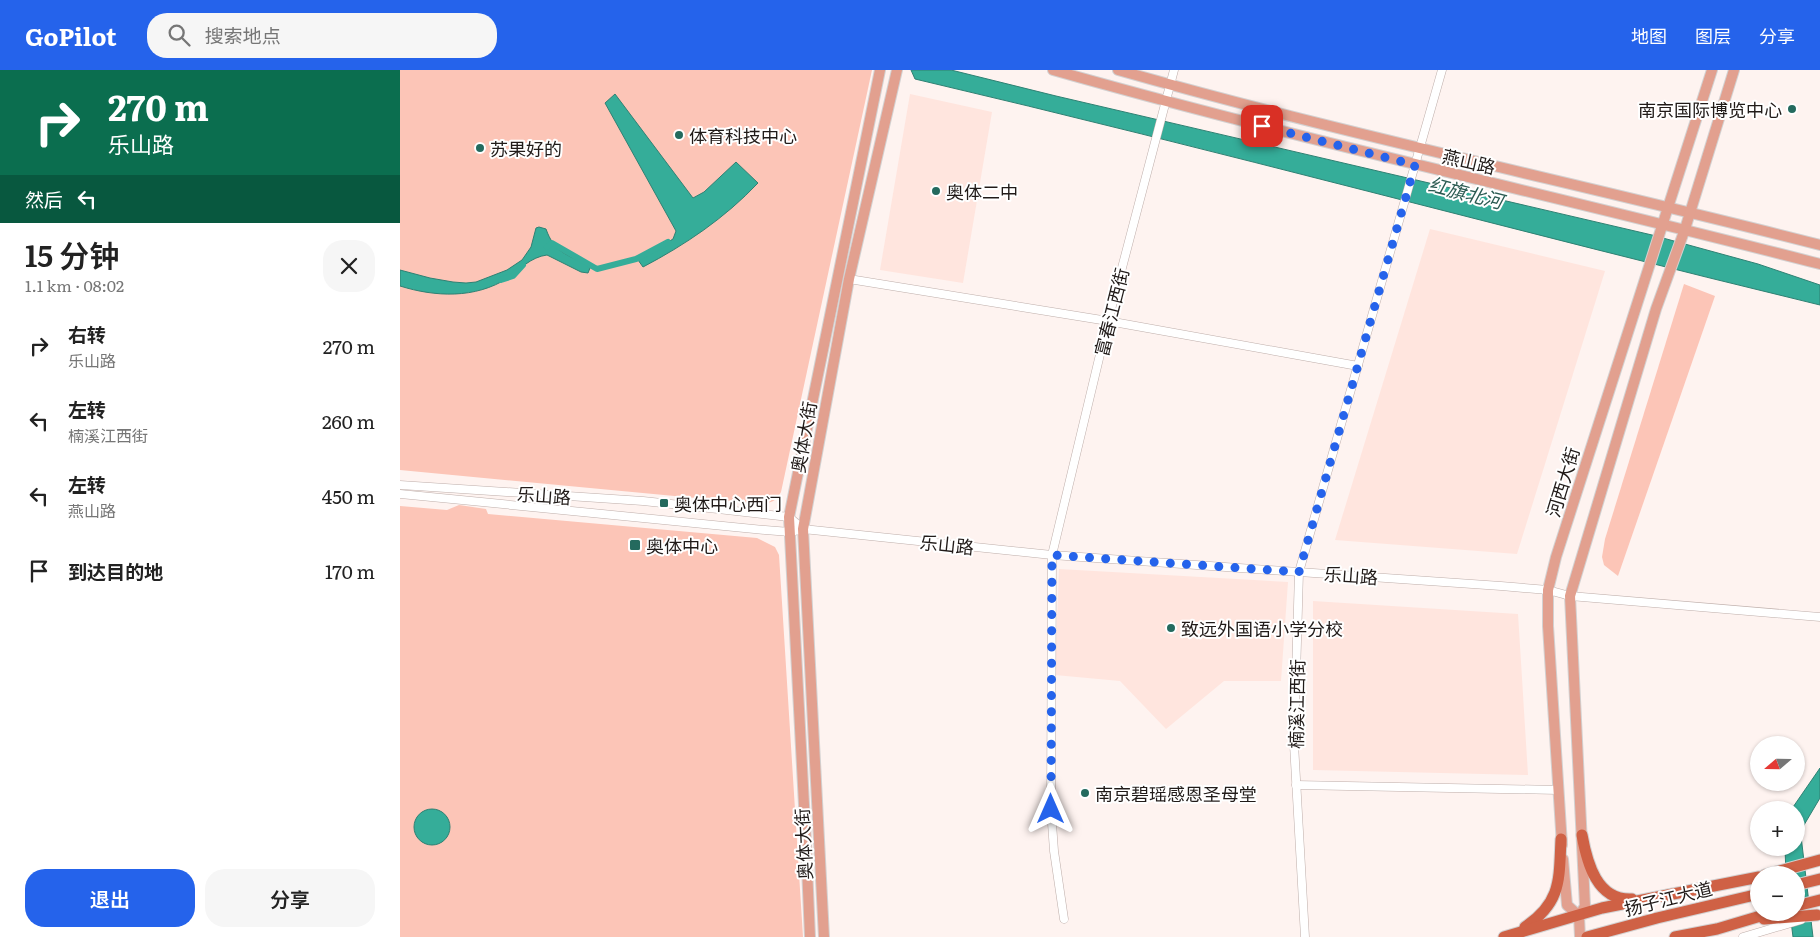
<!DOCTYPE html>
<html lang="zh">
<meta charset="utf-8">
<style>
:root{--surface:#fff;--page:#f6f6f6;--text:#222;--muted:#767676;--accent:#2563eb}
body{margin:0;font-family:Literata,"Noto Sans SC",serif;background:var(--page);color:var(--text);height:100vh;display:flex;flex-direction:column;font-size:19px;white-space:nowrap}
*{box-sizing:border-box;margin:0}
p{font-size:16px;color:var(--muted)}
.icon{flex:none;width:28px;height:28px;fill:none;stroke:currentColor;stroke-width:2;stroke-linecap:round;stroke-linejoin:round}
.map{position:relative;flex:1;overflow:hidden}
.drawer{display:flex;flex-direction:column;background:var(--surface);width:400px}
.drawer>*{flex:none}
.guide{background:#0b6e4f;color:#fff;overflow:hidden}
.needle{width:32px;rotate:250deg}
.buttons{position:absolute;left:1350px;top:666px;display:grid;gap:10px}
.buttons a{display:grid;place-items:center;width:55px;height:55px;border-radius:50%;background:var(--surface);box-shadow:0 1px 4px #0004;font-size:25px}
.pin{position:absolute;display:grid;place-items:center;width:42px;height:42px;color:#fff;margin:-21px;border-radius:10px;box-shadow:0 2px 8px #0006}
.me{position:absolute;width:55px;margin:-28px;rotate:0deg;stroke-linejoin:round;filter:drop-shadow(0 0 4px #0008)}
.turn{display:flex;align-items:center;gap:18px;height:105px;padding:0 25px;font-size:22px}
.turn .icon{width:65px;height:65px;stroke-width:2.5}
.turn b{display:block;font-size:35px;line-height:42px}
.then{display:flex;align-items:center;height:48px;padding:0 25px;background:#0003;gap:10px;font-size:19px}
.round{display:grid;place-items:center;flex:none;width:52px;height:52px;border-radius:20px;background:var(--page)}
.overview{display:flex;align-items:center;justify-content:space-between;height:85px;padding:0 25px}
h1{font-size:30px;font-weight:600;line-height:38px}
.cta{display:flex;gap:10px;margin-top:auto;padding:10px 25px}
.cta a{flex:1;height:58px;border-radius:20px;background:var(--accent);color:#fff;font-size:20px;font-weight:600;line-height:58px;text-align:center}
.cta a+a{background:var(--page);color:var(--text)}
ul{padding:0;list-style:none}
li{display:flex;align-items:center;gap:15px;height:75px;padding:0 25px}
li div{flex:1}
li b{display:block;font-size:19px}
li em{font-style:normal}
header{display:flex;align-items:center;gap:30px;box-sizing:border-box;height:70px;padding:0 25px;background:var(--accent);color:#fff}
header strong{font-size:24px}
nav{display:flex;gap:28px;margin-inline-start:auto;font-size:18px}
.search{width:350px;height:45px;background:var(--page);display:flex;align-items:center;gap:12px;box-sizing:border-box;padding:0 18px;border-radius:20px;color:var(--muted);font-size:19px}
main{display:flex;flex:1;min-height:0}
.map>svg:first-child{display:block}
</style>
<header>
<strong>GoPilot</strong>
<div class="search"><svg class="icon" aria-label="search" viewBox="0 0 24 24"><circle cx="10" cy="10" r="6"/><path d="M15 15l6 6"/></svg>搜索地点</div>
<nav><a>地图</a><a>图层</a><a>分享</a></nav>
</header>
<main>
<section class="drawer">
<div class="guide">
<div class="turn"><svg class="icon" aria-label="right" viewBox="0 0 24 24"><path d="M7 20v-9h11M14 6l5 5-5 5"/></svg><div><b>270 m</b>乐山路</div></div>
<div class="then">然后<svg class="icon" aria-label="left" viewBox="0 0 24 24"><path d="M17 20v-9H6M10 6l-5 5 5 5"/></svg></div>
</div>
<div class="overview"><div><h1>15 分钟</h1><p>1.1 km · 08:02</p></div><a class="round"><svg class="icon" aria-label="close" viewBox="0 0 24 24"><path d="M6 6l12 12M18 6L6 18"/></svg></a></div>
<ul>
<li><svg class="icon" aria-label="right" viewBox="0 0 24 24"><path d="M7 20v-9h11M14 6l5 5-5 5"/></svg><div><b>右转</b><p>乐山路</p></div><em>270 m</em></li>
<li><svg class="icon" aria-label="left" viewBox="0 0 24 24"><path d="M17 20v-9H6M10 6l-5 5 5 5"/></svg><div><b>左转</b><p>楠溪江西街</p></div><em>260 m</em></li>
<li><svg class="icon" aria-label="left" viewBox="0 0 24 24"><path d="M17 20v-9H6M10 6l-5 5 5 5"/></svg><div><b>左转</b><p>燕山路</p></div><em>450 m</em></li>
<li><svg class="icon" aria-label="arrive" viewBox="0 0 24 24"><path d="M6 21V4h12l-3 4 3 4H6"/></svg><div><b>到达目的地</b></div><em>170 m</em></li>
</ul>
<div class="cta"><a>退出</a><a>分享</a></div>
</section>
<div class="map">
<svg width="1420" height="867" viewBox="0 0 1420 867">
<rect width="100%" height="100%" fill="#fef3f0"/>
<g fill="#ffe5de">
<polygon points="510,24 592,42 563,213 480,200"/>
<polygon points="1030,159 1205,201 1117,484 935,470"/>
<polygon points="659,499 888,512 881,611 824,611 766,659 720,611 655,605"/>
<polygon points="913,531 1118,544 1128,705 913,700"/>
</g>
<g fill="#fcc5b7">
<path d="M0 0H472L381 422C376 432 370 433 359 434L0 400Z"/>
<polygon points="1284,214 1315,226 1218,506 1204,495 1202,487 1205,469"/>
<polygon points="59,435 86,439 88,444 357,468 375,477 379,485 403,867 0,867 0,436 47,440"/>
</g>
<g fill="#35ad99" stroke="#2f8173">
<path d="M511 0H551L656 26 1252 165 1358 194 1420 215V235C1118 162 818 80 515 9Z"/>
<path d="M215 24 293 128 304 122 336 92 358 113C325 148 285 175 243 197L238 190 273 169 276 161 205 33Z"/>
<path d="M139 157 146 159C154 182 167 185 187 194L190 198 188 203 181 202 147 185C131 187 120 199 108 208 75 229 35 227 0 216V200L30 208 53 212 66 213 76 212 107 200 122 190 131 177 136 158Z"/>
<polygon points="1420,698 1420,728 1404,755 1401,766 1413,867 1393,867 1390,843 1396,842 1396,805 1386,805 1385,778 1396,778 1396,740 1391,740"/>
<circle cx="32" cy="757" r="18"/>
</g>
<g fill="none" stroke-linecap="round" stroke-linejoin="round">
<g stroke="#35ad99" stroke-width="6">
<polyline points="147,177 152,173 197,199 236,189 268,172"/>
<polyline points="101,210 113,206 123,195"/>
</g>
<defs>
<g id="minor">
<polyline points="449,209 708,251 958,296"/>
<polyline points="0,415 243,431 318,439 389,447 403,459 652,485 1101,516 1148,520 1170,526 1420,547"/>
<polyline points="0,424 365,460 390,462 403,459"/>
<polyline points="896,715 1158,720"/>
<polyline points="664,849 654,781 651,739 652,485 708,251 774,0"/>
<polyline points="905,867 894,674 899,502 1042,0"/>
<polyline points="1343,867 1401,850"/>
</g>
<g id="major">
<path d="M653 0C907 72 1165 128 1420 194"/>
<path d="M718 0C950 66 1186 115 1420 175"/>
<polyline points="1162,775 1148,556 1148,520 1156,487 1312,0"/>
<polyline points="1163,789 1167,835 1179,846"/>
<polyline points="410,867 406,773 389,447 480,0"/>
<polyline points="424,867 403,459 449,209 497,0"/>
<polyline points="1180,867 1179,846 1185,836 1170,526 1256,239 1285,159 1334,0"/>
</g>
<g id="highway">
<path d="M1182 765C1187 793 1197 831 1232 829"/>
<polyline points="1365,805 1420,790"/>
<polyline points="1396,815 1420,809"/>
<polyline points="1396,836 1420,830"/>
<polyline points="1364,849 1417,845"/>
<path d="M1125 857C1162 832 1159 809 1161 769"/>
<polyline points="1104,867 1202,838 1359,807"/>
<polyline points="1187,867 1257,848 1359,824"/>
<polyline points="1275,867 1317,859 1374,842"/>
</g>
</defs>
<use href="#minor" stroke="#beaeaa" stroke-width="9"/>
<use href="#major" stroke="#d3d1d1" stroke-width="12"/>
<use href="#highway" stroke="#d3d1d1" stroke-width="13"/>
<use href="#minor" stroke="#fff" stroke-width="8"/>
<use href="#major" stroke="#e2a08f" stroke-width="10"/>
<use href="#highway" stroke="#cf6145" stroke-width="11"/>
</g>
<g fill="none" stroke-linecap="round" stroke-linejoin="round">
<polyline stroke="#2563eb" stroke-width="9" stroke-dasharray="0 16.2" points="651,739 652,485 899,502 1015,95 862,56"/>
</g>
<g fill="#246a5e" stroke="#fff" stroke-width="2">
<circle cx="1392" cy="39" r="5"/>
<circle cx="279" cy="65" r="5"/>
<circle cx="80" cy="78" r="5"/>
<circle cx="536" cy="121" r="5"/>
<rect x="259" y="428" width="10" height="10" rx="2.5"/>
<rect x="229" y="469" width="12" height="12" rx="2.5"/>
<circle cx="771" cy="558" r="5"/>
<circle cx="685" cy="723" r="5"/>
</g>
<g text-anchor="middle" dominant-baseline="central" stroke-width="4" stroke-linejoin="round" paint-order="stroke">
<g font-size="18" fill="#211b19" stroke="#fff" text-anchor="start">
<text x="1382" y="39" text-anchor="end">南京国际博览中心</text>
<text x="289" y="65">体育科技中心</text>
<text x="90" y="78">苏果好的</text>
<text x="546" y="121">奥体二中</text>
<text x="274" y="433">奥体中心西门</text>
<text x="246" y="475">奥体中心</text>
<text x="781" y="558">致远外国语小学分校</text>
<text x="695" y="723">南京碧瑶感恩圣母堂</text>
</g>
<g font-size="18" fill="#211b19" stroke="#fff">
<text transform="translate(1069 91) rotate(13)">燕山路</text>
<text transform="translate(711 242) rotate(-76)">富春江西街</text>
<text transform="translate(403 367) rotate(-80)">奥体大街</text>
<text transform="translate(1162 412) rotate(-73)">河西大街</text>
<text transform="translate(144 425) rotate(4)">乐山路</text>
<text transform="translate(547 474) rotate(6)">乐山路</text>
<text transform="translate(951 505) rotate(4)">乐山路</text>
<text transform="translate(896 634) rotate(-89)">楠溪江西街</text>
<text transform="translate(403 774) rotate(-93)">奥体大街</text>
<text transform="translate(1268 828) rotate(-14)">扬子江大道</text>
</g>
<g font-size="19" font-style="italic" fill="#2b5b52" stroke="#fff">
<text transform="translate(1066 122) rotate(14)">红旗北河</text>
</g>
</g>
</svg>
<div class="buttons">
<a><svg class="needle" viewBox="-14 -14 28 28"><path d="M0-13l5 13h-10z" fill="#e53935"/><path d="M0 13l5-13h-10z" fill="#767676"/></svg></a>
<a>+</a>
<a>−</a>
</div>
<div class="pin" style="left:862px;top:56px;background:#d93025"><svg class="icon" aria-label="arrive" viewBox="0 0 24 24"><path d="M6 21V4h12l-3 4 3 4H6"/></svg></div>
<svg class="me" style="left:651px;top:739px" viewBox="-20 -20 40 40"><path d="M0-17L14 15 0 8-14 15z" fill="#2563eb" stroke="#fff" stroke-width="4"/></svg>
</div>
</main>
